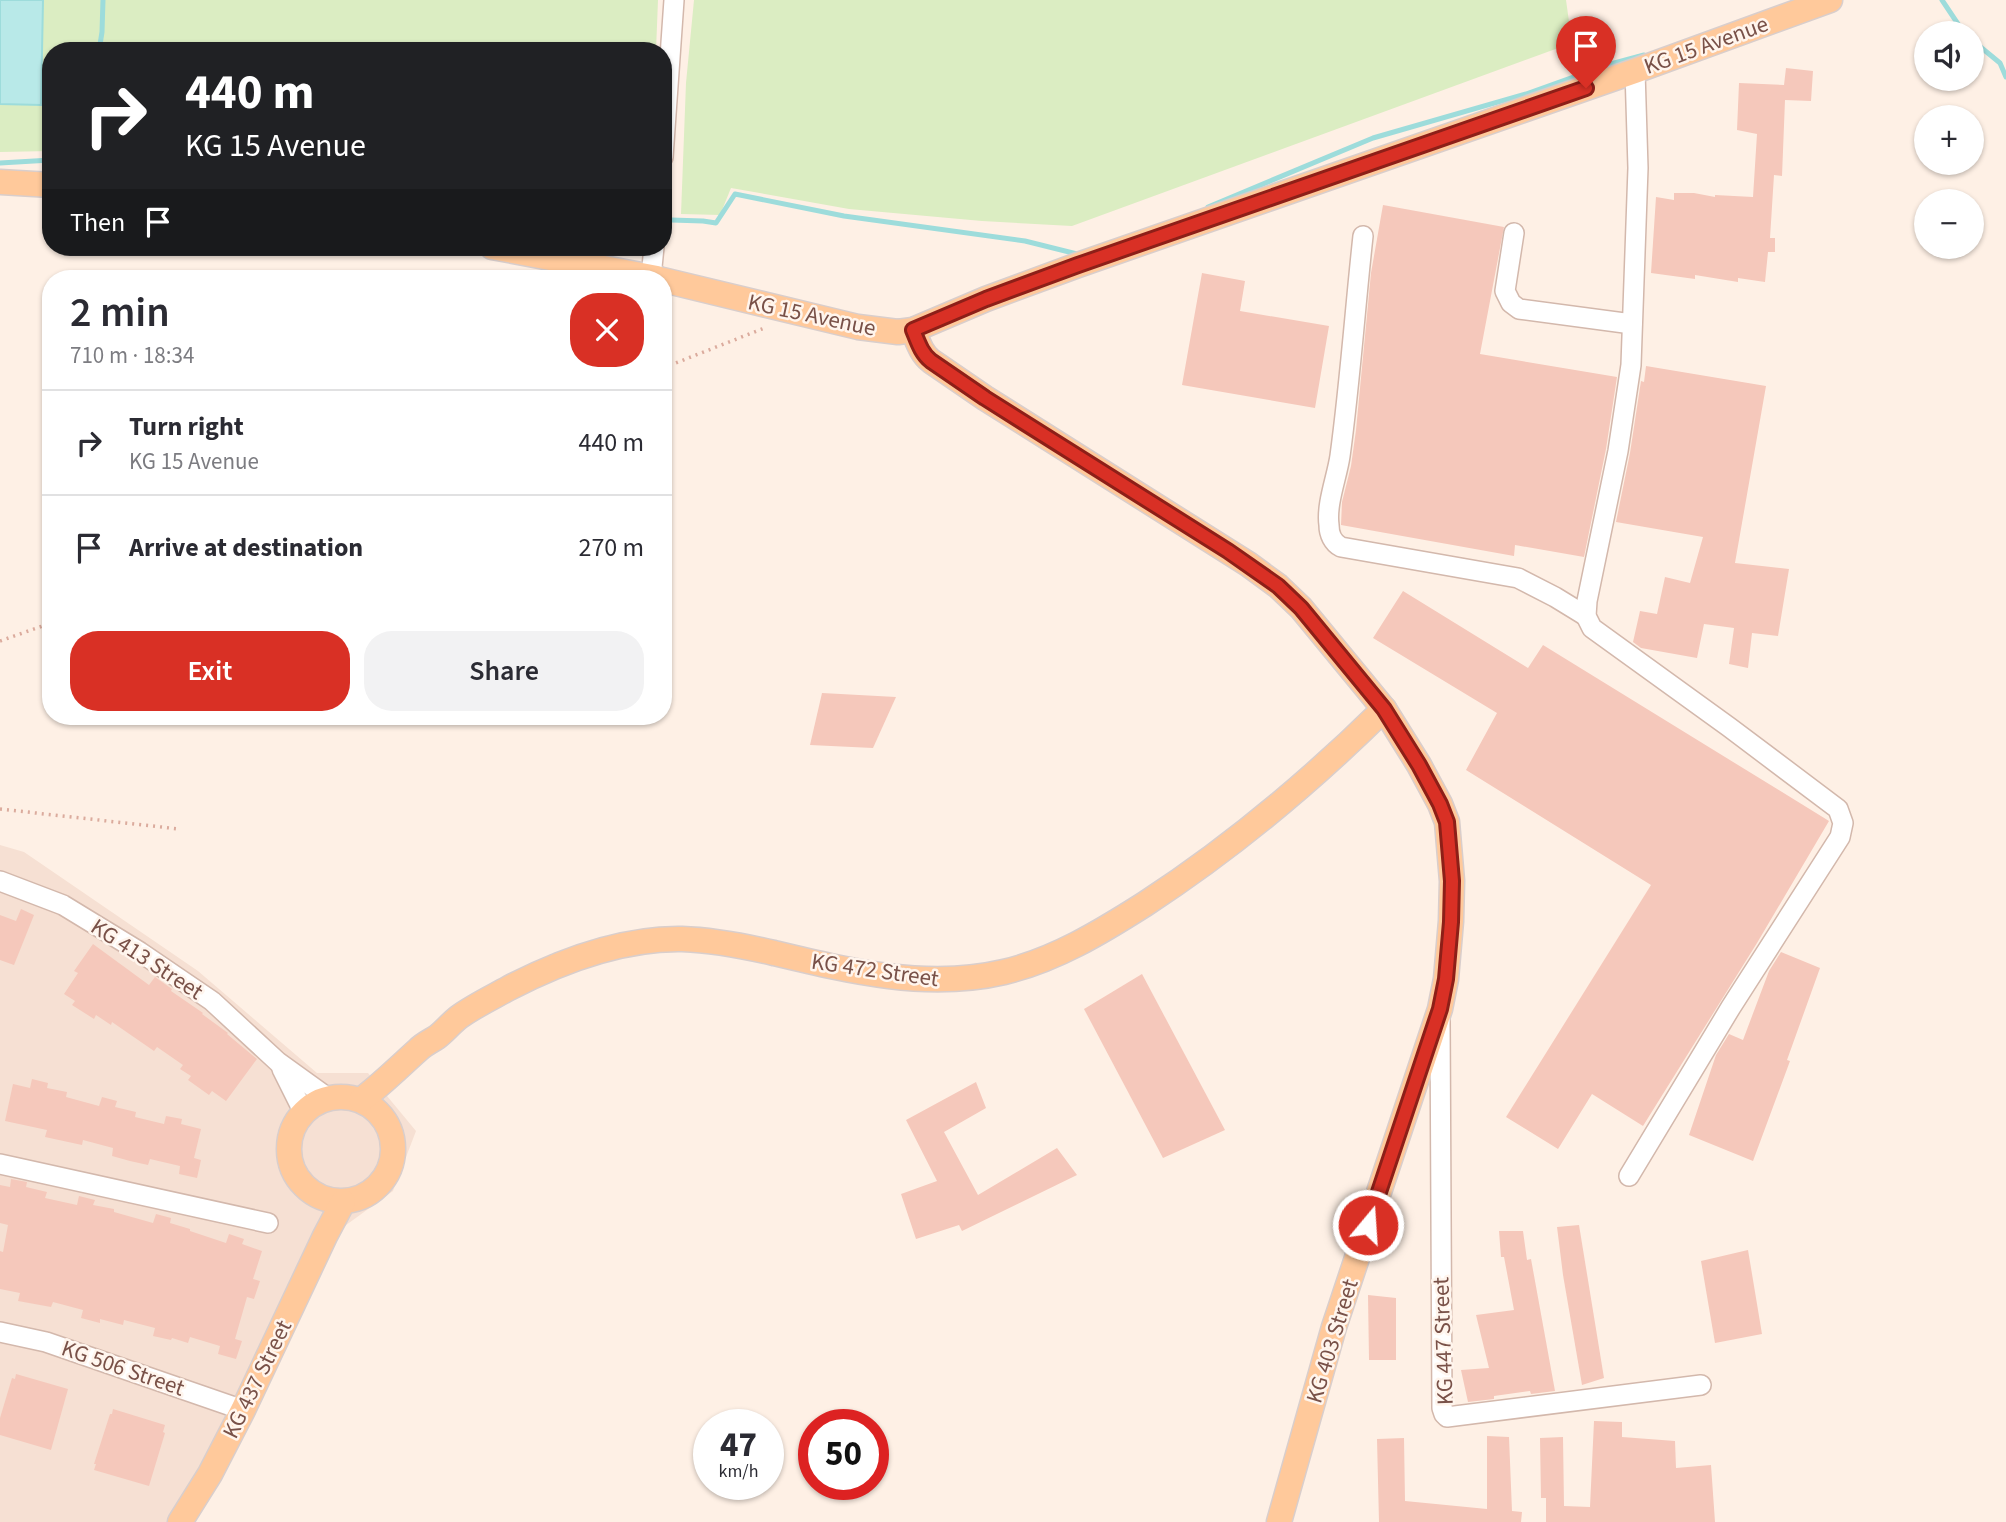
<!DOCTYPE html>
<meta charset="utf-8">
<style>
:root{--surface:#fff;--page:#f2f2f3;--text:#2b2b33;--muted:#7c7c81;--line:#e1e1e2;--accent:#d93025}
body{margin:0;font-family:"Source Sans 3",sans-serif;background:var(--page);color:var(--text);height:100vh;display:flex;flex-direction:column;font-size:26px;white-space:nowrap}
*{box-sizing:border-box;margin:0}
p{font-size:23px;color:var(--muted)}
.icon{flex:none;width:38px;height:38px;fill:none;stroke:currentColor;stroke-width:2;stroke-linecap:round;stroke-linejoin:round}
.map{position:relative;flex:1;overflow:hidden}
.sheet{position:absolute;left:42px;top:270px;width:630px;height:455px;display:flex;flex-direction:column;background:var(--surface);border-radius:28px;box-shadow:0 2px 5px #0004}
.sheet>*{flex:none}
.guide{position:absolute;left:42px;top:42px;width:630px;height:214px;border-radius:28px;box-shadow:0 2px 5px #0004;background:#202124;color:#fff;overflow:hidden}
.controls{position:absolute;left:1914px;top:21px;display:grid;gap:14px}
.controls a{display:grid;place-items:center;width:70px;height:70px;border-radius:50%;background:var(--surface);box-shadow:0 2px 5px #0004;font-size:35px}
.speed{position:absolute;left:693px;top:1409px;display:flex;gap:14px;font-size:35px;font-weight:700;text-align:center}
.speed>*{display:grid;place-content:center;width:91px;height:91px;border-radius:50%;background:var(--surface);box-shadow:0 2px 5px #0004;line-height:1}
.speed small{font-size:18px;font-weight:400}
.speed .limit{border:10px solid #d22;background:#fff;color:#111}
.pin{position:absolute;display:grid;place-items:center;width:60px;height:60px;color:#fff;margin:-72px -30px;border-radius:50% 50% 50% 0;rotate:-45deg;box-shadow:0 0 7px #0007}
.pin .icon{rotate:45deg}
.me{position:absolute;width:77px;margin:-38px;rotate:18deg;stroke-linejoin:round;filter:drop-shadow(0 0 5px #0008)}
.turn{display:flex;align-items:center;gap:24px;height:147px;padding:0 28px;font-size:32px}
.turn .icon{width:91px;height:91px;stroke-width:2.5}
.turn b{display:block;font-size:49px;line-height:60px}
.then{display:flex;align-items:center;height:66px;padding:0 28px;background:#0003;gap:14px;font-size:26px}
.round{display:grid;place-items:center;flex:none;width:74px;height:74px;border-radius:28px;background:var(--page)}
.overview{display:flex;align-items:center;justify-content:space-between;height:119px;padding:0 28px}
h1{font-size:42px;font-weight:600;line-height:52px}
.primary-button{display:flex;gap:14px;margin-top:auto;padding:14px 28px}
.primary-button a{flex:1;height:80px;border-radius:28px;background:var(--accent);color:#fff;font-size:28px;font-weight:600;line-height:80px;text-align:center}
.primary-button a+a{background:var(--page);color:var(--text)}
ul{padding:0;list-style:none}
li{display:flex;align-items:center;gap:21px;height:105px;padding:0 28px;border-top:2px solid var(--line)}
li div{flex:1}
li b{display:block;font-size:26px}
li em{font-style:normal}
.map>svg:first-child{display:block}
</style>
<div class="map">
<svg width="2006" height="1522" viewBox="0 0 2006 1522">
<rect width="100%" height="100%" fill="#fef0e5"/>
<polygon fill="#f6e0d3" points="0,845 24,852 198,971 317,1073 368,1073 416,1131 393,1191 342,1228 208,1502 189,1522 0,1522"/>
<g fill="#dbedc2">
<polygon points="0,0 658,0 656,51 51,51 51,151 0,152"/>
<polygon points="694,0 1566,0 1572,43 1072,226 982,221 849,209 731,188 720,215 681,214 686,83"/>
</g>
<polygon fill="#b8e9e8" stroke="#9ddcdb" stroke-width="2" points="0,0 43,0 41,105 0,104"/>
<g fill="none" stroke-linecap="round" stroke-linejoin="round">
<g stroke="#9ddcdb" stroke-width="5">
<polyline points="1942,0 1964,33"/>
<polyline points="1972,40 2000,63 2006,77"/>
<polyline points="99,51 102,32 103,0"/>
<polyline points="0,163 51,160"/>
<polyline points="1208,207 1373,138 1526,94 1607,65 1644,55"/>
<polyline points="671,220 703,221 716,223 735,194 844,216 1025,241 1081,255"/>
</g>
</g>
<g fill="#f5c8bb">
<polygon points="1786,68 1813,71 1811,101 1785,100 1782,176 1774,175 1770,238 1775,238 1775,252 1768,252 1765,282 1738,278 1738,282 1695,275 1695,279 1651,273 1656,197 1674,200 1674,193 1694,193 1715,197 1715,195 1753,197 1757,134 1737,130 1739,83 1784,85"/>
<polygon points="1383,205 1504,227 1480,354 1617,377 1606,449 1584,557 1515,545 1514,556 1341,525 1342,502 1351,466 1356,430 1371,273"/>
<polygon points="1202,273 1245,281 1240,311 1329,326 1315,408 1182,385"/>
<polygon points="1646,366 1766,386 1735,563 1789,569 1778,636 1752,633 1748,668 1729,664 1734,628 1704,624 1697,658 1641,648 1633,642 1640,611 1657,614 1665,577 1690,583 1703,537 1616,522 1630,453 1641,381 1644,382"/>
<polygon points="1403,591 1528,668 1543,645 1829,821 1757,943 1643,1126 1592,1094 1558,1149 1506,1117 1651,885 1466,770 1497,713 1373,638"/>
<polygon points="822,693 896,697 873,748 810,745"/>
<polygon points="21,909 34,915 14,965 0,960 0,915 16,921"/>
<polygon points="93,944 149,985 155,977 172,989 171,991 203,1013 202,1014 228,1033 227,1034 257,1059 226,1101 212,1091 209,1095 188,1080 191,1076 180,1069 183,1065 157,1047 154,1051 112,1022 111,1025 96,1015 94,1019 72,1005 75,1001 64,994 78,973 74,971"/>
<polygon points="1781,952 1820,968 1787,1060 1790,1061 1753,1161 1689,1135 1716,1055 1729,1034 1743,1040 1769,971"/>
<polygon points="1142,974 1225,1130 1163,1158 1084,1009"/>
<polygon points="32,1079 48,1083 47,1088 67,1092 66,1097 99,1106 102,1097 117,1101 115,1107 136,1112 135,1117 164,1124 166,1116 182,1119 181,1124 201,1129 194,1158 201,1160 197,1178 179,1174 180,1166 150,1159 148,1165 130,1161 112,1156 113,1148 83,1140 82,1145 45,1137 47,1130 5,1121 13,1084 30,1088"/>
<polygon points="976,1082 986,1108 944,1132 978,1195 1057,1148 1077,1175 962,1231 959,1225 916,1239 901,1194 937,1181 906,1120"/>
<polygon points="11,1179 27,1182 26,1187 47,1192 45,1198 77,1205 79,1196 95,1200 93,1205 114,1209 114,1212 153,1223 156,1214 171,1218 170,1223 190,1229 190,1231 226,1243 229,1234 244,1239 242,1244 262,1251 253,1279 260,1281 254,1299 247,1297 235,1339 242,1341 236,1359 218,1354 220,1346 190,1337 188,1343 172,1338 171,1340 153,1336 155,1328 124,1320 123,1325 100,1319 100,1323 81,1318 83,1310 53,1302 51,1307 18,1301 20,1293 0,1289 0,1251 3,1252 8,1225 0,1223 0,1185 10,1187"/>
<polygon points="1579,1225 1604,1378 1582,1385 1563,1275 1557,1227"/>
<polygon points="1499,1231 1523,1231 1527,1260 1531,1259 1555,1391 1531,1394 1530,1391 1494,1396 1494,1399 1468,1402 1461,1370 1489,1368 1476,1315 1514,1310 1504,1257 1501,1257"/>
<polygon points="1748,1250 1762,1334 1715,1343 1701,1261"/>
<polygon points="1368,1295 1396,1298 1396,1360 1369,1360"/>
<polygon points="16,1374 68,1389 51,1450 0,1435 0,1418 12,1378 15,1379"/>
<polygon points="113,1409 165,1425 163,1432 165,1433 149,1486 94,1470 96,1464 94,1464 110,1414 112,1414"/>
<polygon points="1594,1421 1622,1422 1622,1437 1675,1441 1676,1468 1711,1465 1715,1522 1546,1522 1546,1498 1541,1498 1540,1438 1563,1437 1564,1506 1590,1507"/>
<polygon points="1487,1436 1509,1437 1512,1511 1522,1512 1521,1522 1379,1522 1377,1439 1404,1438 1405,1501 1487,1509"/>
</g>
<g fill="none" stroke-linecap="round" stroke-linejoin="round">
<defs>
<g id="minor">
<polyline points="663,157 674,0"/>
<polyline points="1514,233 1505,291 1511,303 1519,309 1632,324"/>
<path d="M1363 236C1355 309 1350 383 1340 456 1337 477 1326 504 1329 525 1329 534 1333 543 1341 547L1518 578 1555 597 1586 616"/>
<polyline points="651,277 654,247"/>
<polyline points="0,881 63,905 140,952 212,1001 278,1062 328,1098"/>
<polyline points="1440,1020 1442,1408 1444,1414 1447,1417 1701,1385"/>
<polyline points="282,1069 304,1113"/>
<polyline points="0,1164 268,1223"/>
<polyline points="1629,1176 1731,1007 1840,837 1843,823 1838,809 1729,727 1592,628 1586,616 1587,601 1618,451 1631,365 1638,168 1635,71"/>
<polyline points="0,1332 46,1342 243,1410"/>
</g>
<g id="major">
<polyline points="0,182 51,185"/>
<polyline points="492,247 657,278"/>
<polyline points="663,280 858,327 898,332 913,330 986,299 1078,265 1635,71 1830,0"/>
<path d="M913 330C918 342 921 353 931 361L985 398 1248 564 1278 586 1301 608 1384 709 1419 765 1440 804 1447 822 1452 881 1451 921 1446 979 1440 1009 1334 1327 1279 1522"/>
<circle cx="341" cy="1149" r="52"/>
<path d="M361 1100C382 1084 399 1067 418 1050 424 1044 431 1041 437 1037 445 1031 451 1023 459 1017 474 1006 493 997 509 988 561 961 622 938 682 939 713 940 744 946 774 953 849 971 927 990 1004 972 1055 960 1101 932 1145 904 1231 848 1310 782 1384 709"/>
<polyline points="180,1522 210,1474 243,1410 325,1236 343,1202"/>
</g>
</defs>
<use href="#minor" stroke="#d3b8ac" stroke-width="22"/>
<use href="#major" stroke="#d9cecc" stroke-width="27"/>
<g stroke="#dbab9d" stroke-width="3.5" stroke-dasharray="2 5" stroke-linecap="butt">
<polyline points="663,368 767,327"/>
<polyline points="0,641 51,623"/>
<polyline points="0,809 179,829"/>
</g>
<use href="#minor" stroke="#fff" stroke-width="19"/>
<use href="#major" stroke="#ffc99b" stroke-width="24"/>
</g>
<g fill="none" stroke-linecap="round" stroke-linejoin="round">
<defs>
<path id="route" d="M1368 1225 1440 1009 1446 979 1451 922 1452 881 1447 822 1440 804 1419 765 1384 709 1301 608 1278 586 1228 551 985 398 931 361C921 353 918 342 913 330L986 299 1078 265 1586 88"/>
</defs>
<use href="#route" stroke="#8d1f18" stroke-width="18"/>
<use href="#route" stroke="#d93025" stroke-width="12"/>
</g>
<g text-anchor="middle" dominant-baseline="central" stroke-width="5" stroke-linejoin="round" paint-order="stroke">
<g font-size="23" fill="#795148" stroke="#fff5ed">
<text transform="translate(1706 45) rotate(-20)">KG 15 Avenue</text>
<text transform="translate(812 315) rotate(12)">KG 15 Avenue</text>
<text transform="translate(147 959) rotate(33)">KG 413 Street</text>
<text transform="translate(875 970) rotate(8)">KG 472 Street</text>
<text transform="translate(1332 1341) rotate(-73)">KG 403 Street</text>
<text transform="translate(1443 1341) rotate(-92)">KG 447 Street</text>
<text transform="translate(123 1368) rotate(19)">KG 506 Street</text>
<text transform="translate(257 1379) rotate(-64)">KG 437 Street</text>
</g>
</g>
</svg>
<div class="controls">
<a><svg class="icon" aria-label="sound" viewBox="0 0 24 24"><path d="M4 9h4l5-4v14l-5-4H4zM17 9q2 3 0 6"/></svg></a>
<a>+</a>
<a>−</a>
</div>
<div class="speed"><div>47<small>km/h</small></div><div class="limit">50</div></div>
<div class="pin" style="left:1586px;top:88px;background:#d93025"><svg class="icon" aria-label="arrive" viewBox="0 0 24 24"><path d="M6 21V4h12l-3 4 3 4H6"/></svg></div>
<svg class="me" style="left:1368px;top:1225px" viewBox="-20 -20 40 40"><circle r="17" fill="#d93025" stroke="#fff" stroke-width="3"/><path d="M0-11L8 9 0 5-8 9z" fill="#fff"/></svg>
<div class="guide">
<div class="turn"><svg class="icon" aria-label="right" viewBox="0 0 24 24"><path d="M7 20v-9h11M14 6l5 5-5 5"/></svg><div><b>440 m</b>KG 15 Avenue</div></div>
<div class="then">Then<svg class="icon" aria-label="arrive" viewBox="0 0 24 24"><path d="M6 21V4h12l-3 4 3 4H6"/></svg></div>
</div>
<section class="sheet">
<div class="overview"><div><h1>2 min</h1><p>710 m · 18:34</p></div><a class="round" style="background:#d93025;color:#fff"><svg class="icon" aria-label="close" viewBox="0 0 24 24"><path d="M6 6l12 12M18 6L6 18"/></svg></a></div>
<ul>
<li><svg class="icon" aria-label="right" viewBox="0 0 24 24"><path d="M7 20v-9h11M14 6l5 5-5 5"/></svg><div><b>Turn right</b><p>KG 15 Avenue</p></div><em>440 m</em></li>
<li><svg class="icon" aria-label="arrive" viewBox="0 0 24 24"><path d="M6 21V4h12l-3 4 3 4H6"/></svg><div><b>Arrive at destination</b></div><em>270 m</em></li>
</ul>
<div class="primary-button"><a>Exit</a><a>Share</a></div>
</section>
</div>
